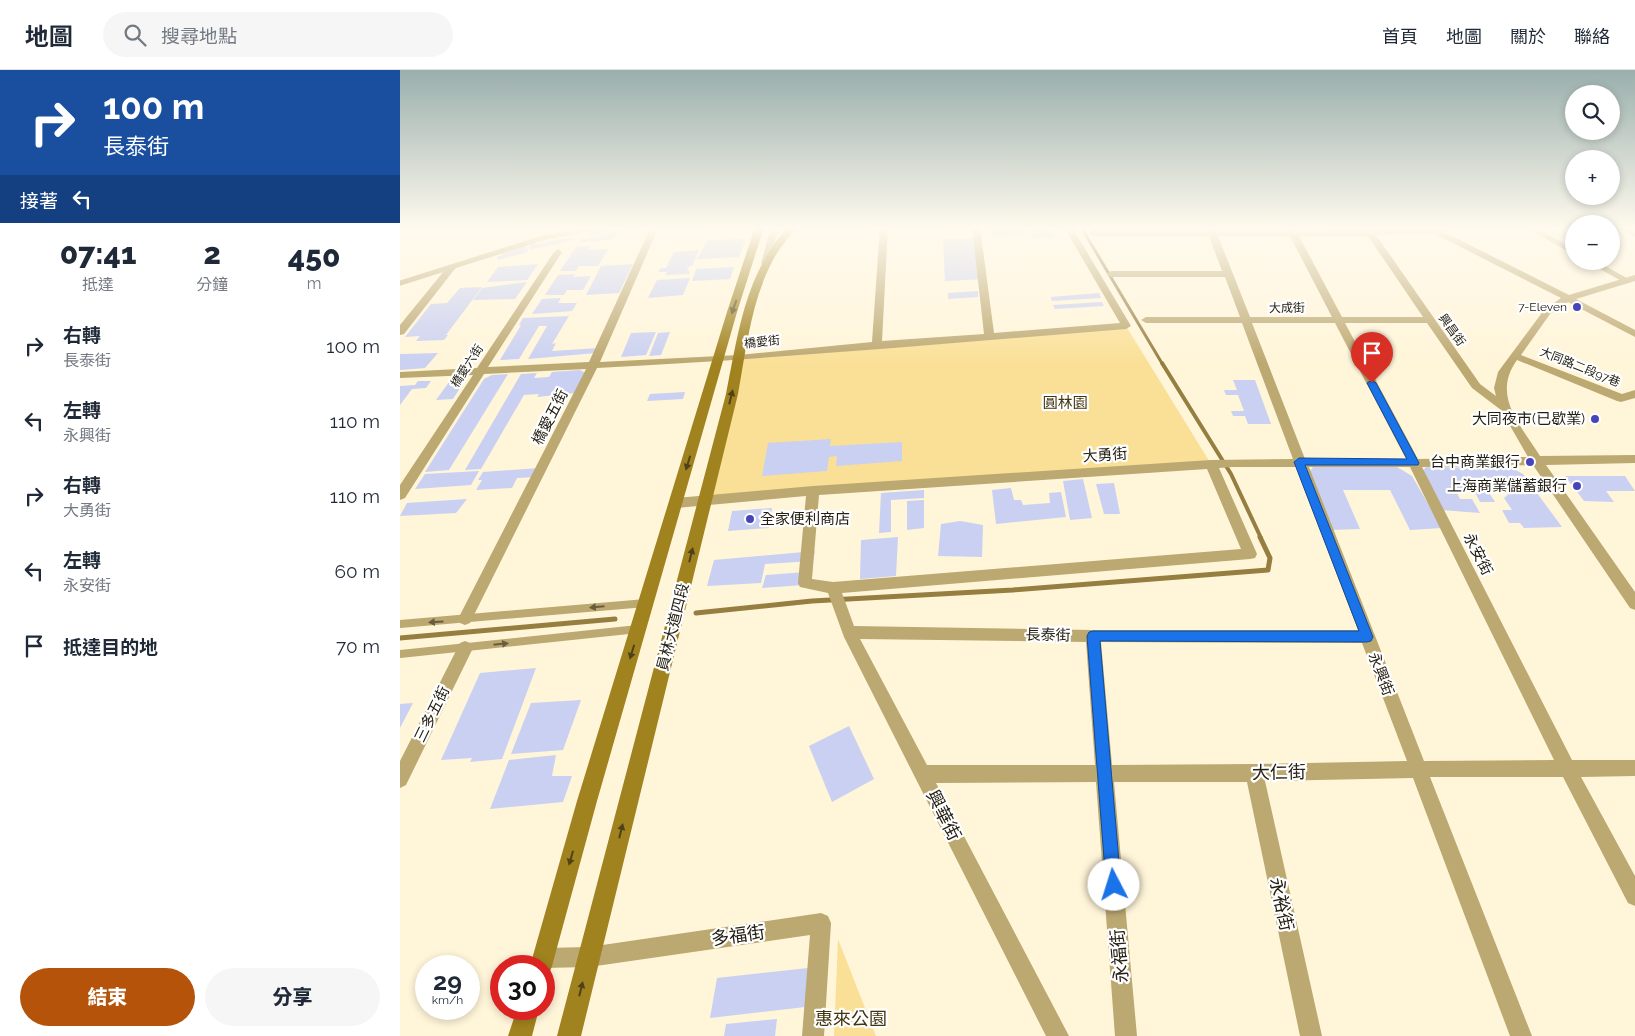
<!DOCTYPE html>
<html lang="zh-TW">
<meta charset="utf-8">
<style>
:root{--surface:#fff;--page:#f6f6f7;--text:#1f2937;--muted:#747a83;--line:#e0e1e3;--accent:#b45309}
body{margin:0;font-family:Raleway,"Noto Sans TC",sans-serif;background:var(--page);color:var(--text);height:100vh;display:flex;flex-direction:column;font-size:19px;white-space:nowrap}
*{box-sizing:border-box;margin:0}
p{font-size:16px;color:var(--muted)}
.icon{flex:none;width:28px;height:28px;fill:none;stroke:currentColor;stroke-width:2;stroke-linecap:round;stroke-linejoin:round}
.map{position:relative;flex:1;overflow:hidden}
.panel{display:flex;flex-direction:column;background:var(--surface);width:400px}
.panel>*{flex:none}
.top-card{background:#1a4fa0;color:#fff;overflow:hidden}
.fabs{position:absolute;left:1165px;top:15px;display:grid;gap:10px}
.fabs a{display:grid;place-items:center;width:55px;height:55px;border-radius:50%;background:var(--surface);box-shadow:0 2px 8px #0003;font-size:25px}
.speed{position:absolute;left:15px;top:885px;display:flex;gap:10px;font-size:25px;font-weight:700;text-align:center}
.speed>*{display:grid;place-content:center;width:65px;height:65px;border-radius:50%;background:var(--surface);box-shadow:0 2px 8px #0003;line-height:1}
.speed small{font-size:12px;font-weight:400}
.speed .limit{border:8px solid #d22;background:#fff;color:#111}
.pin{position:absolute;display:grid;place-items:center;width:42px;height:42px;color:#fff;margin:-51px -21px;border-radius:50% 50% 50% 0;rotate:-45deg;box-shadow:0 0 5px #0007}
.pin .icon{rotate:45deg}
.me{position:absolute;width:55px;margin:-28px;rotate:355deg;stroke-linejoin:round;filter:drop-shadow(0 0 4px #0008)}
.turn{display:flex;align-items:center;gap:18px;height:105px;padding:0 20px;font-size:22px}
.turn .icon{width:65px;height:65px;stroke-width:2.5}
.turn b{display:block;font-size:35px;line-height:42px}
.then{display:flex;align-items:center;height:48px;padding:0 20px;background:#0003;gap:10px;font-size:19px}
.eta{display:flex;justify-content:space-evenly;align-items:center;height:85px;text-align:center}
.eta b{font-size:30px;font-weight:800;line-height:35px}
.primary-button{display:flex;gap:10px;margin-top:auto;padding:10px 20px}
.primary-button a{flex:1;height:58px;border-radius:30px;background:var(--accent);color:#fff;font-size:20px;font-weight:800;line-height:58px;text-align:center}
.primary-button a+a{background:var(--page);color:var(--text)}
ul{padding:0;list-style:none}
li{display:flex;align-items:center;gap:15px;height:75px;padding:0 20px}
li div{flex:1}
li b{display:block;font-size:19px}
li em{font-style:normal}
header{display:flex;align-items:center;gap:30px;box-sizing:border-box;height:70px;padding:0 25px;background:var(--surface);border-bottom:1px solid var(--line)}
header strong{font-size:24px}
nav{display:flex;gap:28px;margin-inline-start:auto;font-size:18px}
.search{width:350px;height:45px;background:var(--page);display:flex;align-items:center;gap:12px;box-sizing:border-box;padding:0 18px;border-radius:28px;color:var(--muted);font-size:19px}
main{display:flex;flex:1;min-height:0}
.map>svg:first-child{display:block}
</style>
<header>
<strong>地圖</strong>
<div class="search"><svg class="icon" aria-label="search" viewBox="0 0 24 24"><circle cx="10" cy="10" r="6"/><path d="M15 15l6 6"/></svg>搜尋地點</div>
<nav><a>首頁</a><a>地圖</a><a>關於</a><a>聯絡</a></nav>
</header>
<main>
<section class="panel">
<div class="top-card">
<div class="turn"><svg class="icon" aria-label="right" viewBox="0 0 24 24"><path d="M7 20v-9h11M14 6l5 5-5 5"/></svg><div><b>100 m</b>長泰街</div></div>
<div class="then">接著<svg class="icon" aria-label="left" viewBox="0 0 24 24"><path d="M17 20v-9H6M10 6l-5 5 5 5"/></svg></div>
</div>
<div class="eta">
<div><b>07:41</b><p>抵達</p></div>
<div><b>2</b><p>分鐘</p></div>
<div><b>450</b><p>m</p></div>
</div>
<ul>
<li><svg class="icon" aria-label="right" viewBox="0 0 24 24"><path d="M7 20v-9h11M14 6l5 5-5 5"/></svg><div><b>右轉</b><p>長泰街</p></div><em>100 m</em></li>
<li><svg class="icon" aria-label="left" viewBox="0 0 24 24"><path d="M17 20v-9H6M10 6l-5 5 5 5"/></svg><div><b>左轉</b><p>永興街</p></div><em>110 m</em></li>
<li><svg class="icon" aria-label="right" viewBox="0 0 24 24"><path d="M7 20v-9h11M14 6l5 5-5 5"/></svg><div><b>右轉</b><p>大勇街</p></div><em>110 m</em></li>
<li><svg class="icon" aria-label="left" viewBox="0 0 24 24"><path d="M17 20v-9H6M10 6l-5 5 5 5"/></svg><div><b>左轉</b><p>永安街</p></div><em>60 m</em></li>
<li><svg class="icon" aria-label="arrive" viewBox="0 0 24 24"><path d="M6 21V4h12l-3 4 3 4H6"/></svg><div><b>抵達目的地</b></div><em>70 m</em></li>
</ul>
<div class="primary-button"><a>結束</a><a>分享</a></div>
</section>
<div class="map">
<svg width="1235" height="966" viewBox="0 0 1235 966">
<rect width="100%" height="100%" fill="#fff5d9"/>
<g fill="#fae097">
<polygon points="726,256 811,394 304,432 339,288"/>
<polygon points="438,869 476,966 434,966"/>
</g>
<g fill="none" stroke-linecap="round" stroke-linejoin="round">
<polyline stroke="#957e3f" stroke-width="3" points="681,157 763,295"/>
<polyline stroke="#957e3f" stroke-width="4" points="762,293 831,404 861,468"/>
<g stroke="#957e3f" stroke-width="5">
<polyline points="296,543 412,531 613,520 868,500 870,488 860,467"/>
<polyline points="0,568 215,549"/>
</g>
</g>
<g fill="#cad0f1">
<polygon points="592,157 624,157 627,164 593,166"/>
<polygon points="629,157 651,157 654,167 632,168"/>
<polygon points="208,158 208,161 188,167 187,163"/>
<polygon points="218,161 213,169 179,173 182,168 198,167 199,165"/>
<polygon points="172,167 174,170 130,180 129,175"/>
<polygon points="574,168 586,209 545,211 543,169"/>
<polygon points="346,169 339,187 297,189 308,170"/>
<polygon points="191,176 188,180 208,179 198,196 179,196 176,201 160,201 176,177"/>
<polygon points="122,177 127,177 128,182 98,190 97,187 103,185 102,184"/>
<polygon points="299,180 292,196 289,196 287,201 290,201 289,204 265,205 267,202 258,202 261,198 266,198 274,182"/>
<polygon points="138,194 127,210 87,212 98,197"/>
<polygon points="233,194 219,223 186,225 201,196"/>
<polygon points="334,197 330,209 292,211 296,199"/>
<polygon points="175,204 173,207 191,206 183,220 167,220 164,225 145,225 158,205"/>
<polygon points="290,208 283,225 248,228 257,210"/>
<polygon points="127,212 115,229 73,230 82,218"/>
<polygon points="82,217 46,265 48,265 44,270 16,271 20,266 5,267 31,234 47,233 60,218"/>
<polygon points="578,221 578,227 548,229 548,223"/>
<polygon points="699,223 701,228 652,231 651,227"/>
<polygon points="161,228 158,233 177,233 172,241 132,244 142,229"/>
<polygon points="702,232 704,236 655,239 653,235"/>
<polygon points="169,246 152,274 156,273 152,281 199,278 196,283 128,289 147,256 139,256 119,289 100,290 121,255 119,255 123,248"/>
<polygon points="256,262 246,285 221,287 231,263"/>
<polygon points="270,262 261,285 249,286 258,263"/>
<polygon points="38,283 25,298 0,300 0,284"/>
<polygon points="180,300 187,304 176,323 137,327 139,324 124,325 81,399 65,400 121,304 137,303 134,308 149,307 152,302"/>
<polygon points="108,304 49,400 25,402 84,309 92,305"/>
<polygon points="62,307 65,310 53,329 36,330 52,308"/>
<polygon points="833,310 855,310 871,354 848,354 845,346 833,346 831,341 844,341 838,325 826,325 824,320 837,320"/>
<polygon points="18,311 31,311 26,318 12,319 0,335 0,316 15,315"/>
<polygon points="285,322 283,329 247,331 250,324"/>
<polygon points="431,369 430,376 502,372 502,391 436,396 437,386 429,387 427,401 362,406 368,373"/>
<polygon points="913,397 997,397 1012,406 1042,458 1010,460 990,420 943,420 960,459 930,460 908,404"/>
<polygon points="1026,397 1112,398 1123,404 1162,457 1124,458 1120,453 1109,453 1102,440 1112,440 1104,428 1108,425 1103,418 1096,418 1097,421 1088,421 1095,432 1080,432 1075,422 1056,421 1060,429 1072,429 1080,443 1041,440 1021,403"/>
<polygon points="140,398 136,407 117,408 112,418 76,420 82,410 78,410 83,402"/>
<polygon points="79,401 71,415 15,419 25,404"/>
<polygon points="1165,406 1225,406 1235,421 1206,421 1214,432 1184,431"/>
<polygon points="683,409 692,448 670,450 663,411"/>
<polygon points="714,413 720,444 704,444 696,414"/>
<polygon points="611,418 614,430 621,430 623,435 650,433 649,423 661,422 666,447 596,454 592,420"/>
<polygon points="524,420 524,428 491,430 491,462 479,463 481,423"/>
<polygon points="67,429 56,443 0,446 7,433"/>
<polygon points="524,430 524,458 507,460 507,431"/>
<polygon points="372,438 369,458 328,461 332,441"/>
<polygon points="560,451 583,455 582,487 538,486 541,454"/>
<polygon points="498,467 496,506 460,509 461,470"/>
<polygon points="415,481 413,491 365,494 361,513 307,516 314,490"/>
<polygon points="406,502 404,515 362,518 366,505"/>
<polygon points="136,598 102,689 70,692 72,688 41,690 80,603"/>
<polygon points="181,630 163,680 111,684 131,633"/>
<polygon points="13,633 0,658 0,634"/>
<polygon points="449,656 474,709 432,732 409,676"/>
<polygon points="156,685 152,706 172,706 163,732 90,739 109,690"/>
<polygon points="417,897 414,936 310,948 317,908"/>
<polygon points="377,949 375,966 324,966 326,954"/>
</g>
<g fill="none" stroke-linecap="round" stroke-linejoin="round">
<g stroke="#bca871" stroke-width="5">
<polyline points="1130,157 1174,182"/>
<polyline points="1221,157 1235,164"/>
<polyline points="1191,191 1225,210"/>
<polyline points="0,213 146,167 201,157"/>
</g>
<g stroke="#bca871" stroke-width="8">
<polyline points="0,554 246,533"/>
<polyline points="0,584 238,559"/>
</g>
<g fill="#bca871" fill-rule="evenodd">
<path d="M242 157H251L256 163 200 292 339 285 472 272 480 157H488L482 271 584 264 572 157H580L594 263 720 253 664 157H672L731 256 726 259C550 273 373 289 197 298L70 553 65 555 60 553 58 549 60 545 186 299 84 304 5 428 0 430V415L73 305 0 308V302L77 298 154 182 158 179 162 182 88 297 189 292 248 163Z"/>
<polygon points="371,157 379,157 369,193 365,196 361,193"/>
<path d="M806 157H814L816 160H888L886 157H894L896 160 1058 157 1044 162 1169 225 1235 205V211L1176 229 1235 260V267L1168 232 1150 244 1121 285 1222 324 1235 320V328L1221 332 1217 331 1117 290C1091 326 1121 355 1140 386L1235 385V393L1146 395 1235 522V540L1230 538 1133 395 1022 397 1172 690H1235V706L1181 707 1235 806V836L1228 833 1163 707H1030L1132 966H1110L1013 708 865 711 922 966H900L847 712H714L737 966H715L696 712 536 713 669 966H646L444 567 428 523 400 517 398 513 406 426 276 438 271 436 270 433 271 430 276 428 413 416 811 390 893 389 842 253H746L741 250 746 247H840L825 207H711L706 204 711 201H822L809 166H693L689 163 693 160H807ZM1035 164 1161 228 1144 240 1098 302 1094 318 1096 326 1080 314 976 165ZM818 166H890L932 247H850ZM899 166H968L1023 247H942ZM852 253H935L1006 389H905ZM945 253H1027L1072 318 1101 340 1128 387 1018 389ZM833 397H896L958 560H693L454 556 442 523 850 489 855 488 857 484 819 398ZM909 397H1010L1154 690 1024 691ZM807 399 841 479 433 512 412 509 419 425ZM460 569 686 572 695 695H527ZM701 572 962 573 1007 691 854 694 712 695Z"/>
<polygon points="51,195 56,198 54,200 4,264 0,265 0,255 48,196"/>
<polygon points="65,571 70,573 73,578 6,715 0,718 0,691 60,573"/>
<polygon points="421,843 428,846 431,853 424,966 402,966 410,865 189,897 144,898 144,896 136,895 133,888 136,881 143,878 189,877"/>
</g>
<g fill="#a0821f" fill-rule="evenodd">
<polygon points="355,157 364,157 337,242 197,731 152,896 149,904 144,906 144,896 130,896 177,731 327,242"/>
<path d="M388 157H397C388 169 378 179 372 192 351 232 346 280 338 324L181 966H157L326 324C338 265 345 203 388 157Z"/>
<polygon points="117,939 139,939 132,966 108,966"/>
</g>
</g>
<defs><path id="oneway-solid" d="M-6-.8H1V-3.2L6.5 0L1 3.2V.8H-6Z" transform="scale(1.25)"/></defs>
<g fill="#504218">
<use href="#oneway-solid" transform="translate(334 237) rotate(109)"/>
<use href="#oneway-solid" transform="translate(331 327) rotate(-76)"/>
<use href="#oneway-solid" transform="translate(288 393) rotate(107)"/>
<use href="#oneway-solid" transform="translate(291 485) rotate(-76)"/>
<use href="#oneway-solid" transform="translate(232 582) rotate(107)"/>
<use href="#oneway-solid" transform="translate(221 761) rotate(-76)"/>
<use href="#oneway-solid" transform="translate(171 788) rotate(106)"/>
<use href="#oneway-solid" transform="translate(181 919) rotate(-76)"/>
</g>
<g fill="#695d3e">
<use href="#oneway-solid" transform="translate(197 537) rotate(175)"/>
<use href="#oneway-solid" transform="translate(36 552) rotate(176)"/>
<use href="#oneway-solid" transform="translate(101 574) rotate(-6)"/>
</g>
<linearGradient id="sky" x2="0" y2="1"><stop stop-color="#9aafac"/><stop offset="0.54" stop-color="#fffaee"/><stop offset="1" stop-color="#fffaee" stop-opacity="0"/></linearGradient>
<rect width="1235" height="293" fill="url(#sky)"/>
<polygon fill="#1a73e8" stroke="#114b97" points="972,310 976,313 1019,393 1018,395 905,395 973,567 971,571 967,572 700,571 721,815 719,821 714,823 708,821 706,815 687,566 689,562 693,561 959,561 894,392 899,388 1007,389 967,313"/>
<g fill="#4645ba" stroke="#fff" stroke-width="2">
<circle cx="1177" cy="237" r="5"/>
<circle cx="1195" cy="349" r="5"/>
<circle cx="1130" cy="392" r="5"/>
<circle cx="1177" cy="416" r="5"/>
<circle cx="350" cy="449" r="5"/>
</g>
<g text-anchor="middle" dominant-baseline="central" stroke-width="4.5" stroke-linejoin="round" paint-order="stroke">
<g font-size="12" fill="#252014" stroke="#fff" text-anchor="end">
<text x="1167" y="237">7-Eleven</text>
</g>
<g font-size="12" fill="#252014" stroke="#fff">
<text transform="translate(887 238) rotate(-1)">大成街</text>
<text transform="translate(1052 260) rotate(54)">興昌街</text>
<text transform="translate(362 272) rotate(-6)">橋愛街</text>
<text transform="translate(67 296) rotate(-57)">橋愛六街</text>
<text transform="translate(1180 297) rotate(22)">大同路二段97巷</text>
</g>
<g font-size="15" fill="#423610" stroke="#fff">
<text x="665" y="333">圓林園</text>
</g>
<g font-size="15" fill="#252014" stroke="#fff">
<text transform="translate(150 347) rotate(-63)">橋愛五街</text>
<text transform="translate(705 385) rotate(-4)">大勇街</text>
<text transform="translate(1078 484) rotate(63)">永安街</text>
<text transform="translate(273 557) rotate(-76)">員林大道四段</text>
<text transform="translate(648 565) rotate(1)">長泰街</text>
<text transform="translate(981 604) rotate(69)">永興街</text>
<text transform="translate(32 644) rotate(-64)">三多五街</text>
</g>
<g font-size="15" fill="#252014" stroke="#fff" text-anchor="end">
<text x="1185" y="349">大同夜市(已歇業)</text>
<text x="1120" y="392">台中商業銀行</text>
<text x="1167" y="416">上海商業儲蓄銀行</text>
<text x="360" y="449" text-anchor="start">全家便利商店</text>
</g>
<g font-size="18" fill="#252014" stroke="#fff">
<text transform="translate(879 702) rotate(-1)">大仁街</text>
<text transform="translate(544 745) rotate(63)">興華街</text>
<text transform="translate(882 834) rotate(78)">永裕街</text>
<text transform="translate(338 865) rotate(-8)">多福街</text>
<text transform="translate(719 886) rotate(-95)">永福街</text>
</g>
<g font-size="18" fill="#423610" stroke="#fff">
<text x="451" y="948">惠來公園</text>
</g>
</g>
</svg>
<div class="fabs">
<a><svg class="icon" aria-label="search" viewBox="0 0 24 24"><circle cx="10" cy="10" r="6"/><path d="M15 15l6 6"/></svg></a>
<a>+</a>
<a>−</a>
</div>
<div class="speed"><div>29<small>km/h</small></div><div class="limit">30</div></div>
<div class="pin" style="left:972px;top:313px;background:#d93025"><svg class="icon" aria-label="arrive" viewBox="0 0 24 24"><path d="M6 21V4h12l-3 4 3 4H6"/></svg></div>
<svg class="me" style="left:714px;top:815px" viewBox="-20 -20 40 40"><circle r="19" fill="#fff"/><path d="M0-13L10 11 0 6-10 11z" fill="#1a73e8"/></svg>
</div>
</main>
